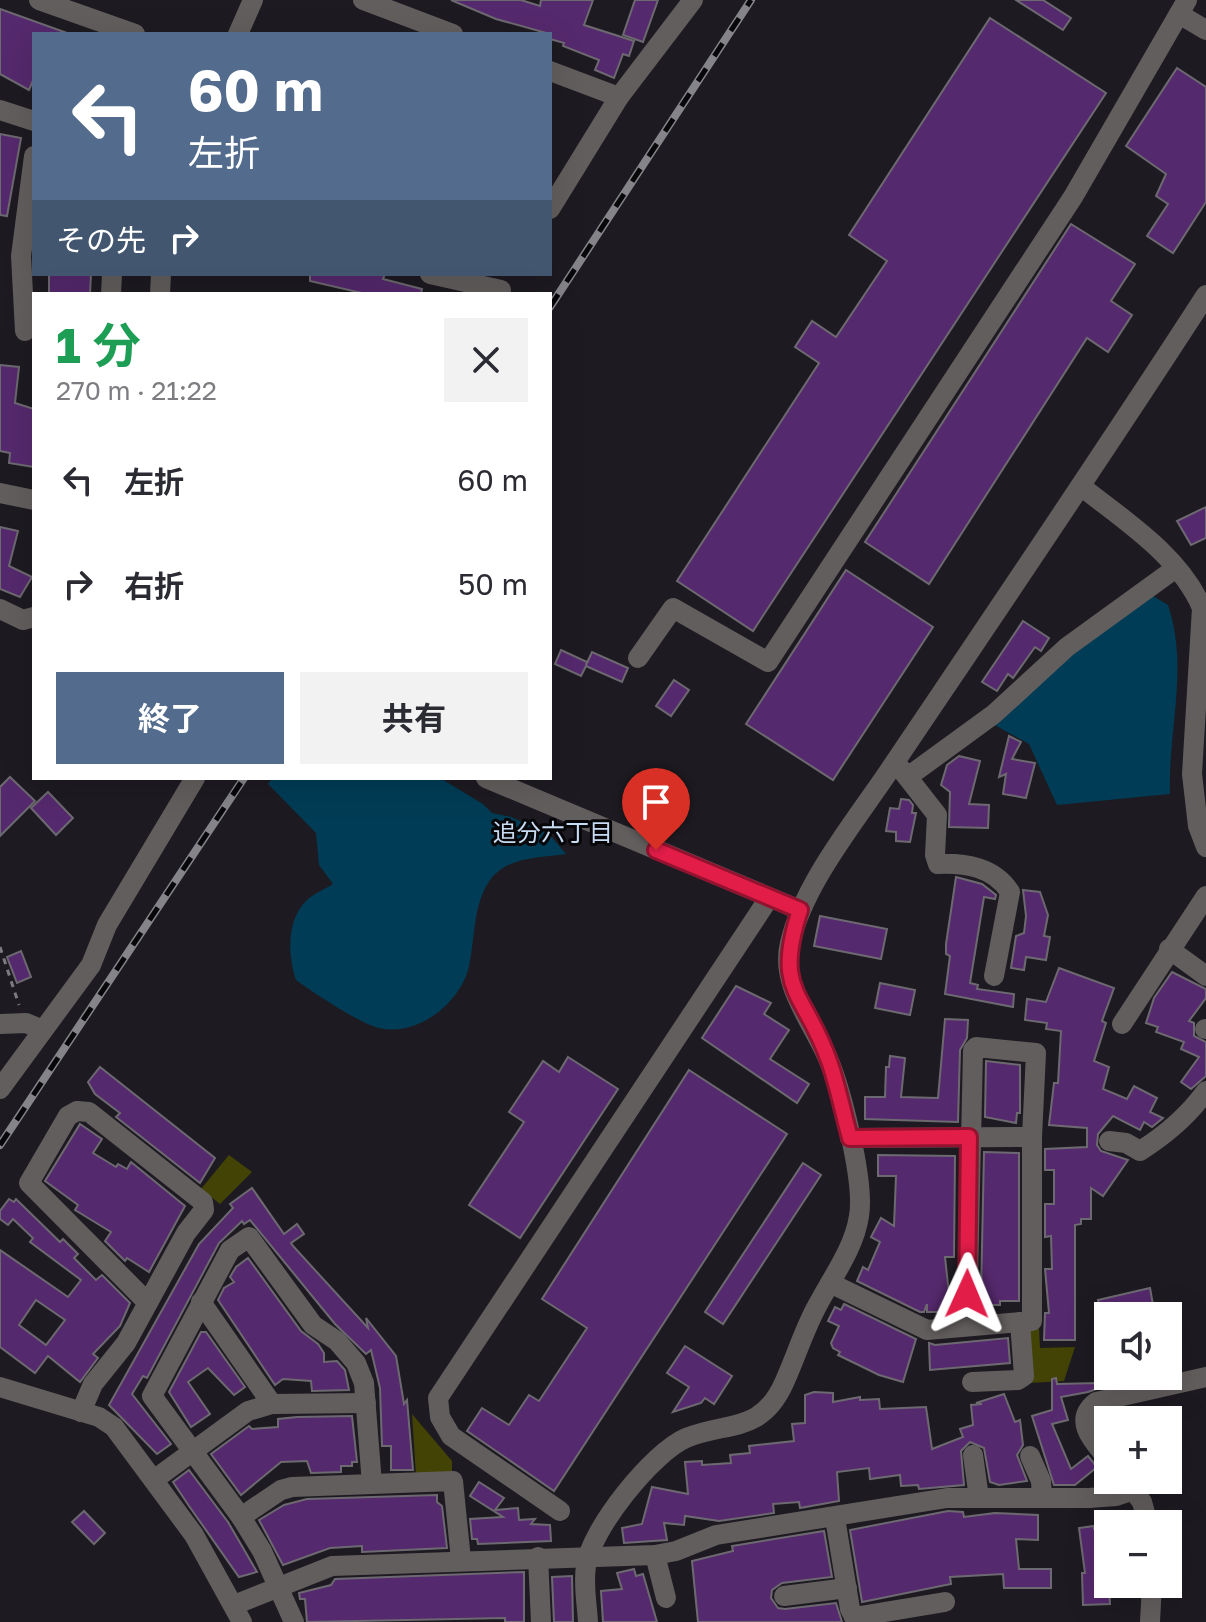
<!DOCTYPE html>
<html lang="ja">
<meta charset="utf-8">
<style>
:root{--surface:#fff;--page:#f2f2f3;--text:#2b2b33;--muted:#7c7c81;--accent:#536c8d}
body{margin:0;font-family:"Golos Text","Noto Sans JP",sans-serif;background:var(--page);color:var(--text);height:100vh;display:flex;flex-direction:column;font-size:30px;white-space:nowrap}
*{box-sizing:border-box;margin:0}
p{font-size:26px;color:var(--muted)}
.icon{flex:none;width:44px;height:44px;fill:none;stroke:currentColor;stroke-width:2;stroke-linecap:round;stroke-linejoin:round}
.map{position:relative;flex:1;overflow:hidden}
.panel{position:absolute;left:32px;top:292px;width:520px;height:488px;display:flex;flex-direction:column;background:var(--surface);border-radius:0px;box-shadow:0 8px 32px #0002}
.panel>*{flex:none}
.hud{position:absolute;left:32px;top:32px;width:520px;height:244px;border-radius:0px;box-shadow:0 8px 32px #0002;background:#536c8d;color:#fff;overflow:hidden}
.controls{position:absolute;left:1094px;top:1302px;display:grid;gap:16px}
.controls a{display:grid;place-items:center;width:88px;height:88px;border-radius:0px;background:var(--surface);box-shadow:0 8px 32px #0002;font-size:40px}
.pin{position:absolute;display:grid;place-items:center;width:68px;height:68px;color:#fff;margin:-82px -34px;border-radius:50% 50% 50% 0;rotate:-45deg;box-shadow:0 0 8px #0007}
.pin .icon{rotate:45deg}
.me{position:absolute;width:88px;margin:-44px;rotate:1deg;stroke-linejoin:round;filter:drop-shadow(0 0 6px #0008)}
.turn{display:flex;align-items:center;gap:28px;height:168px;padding:0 24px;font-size:36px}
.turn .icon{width:104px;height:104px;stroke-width:2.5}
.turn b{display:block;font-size:56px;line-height:68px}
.then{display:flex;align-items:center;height:76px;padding:0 24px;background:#0003;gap:16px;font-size:30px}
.round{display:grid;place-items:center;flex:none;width:84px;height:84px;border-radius:0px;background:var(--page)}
.head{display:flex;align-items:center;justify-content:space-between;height:136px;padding:0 24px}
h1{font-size:48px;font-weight:700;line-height:60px;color:#1e9e55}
.primary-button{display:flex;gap:16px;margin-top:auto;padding:16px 24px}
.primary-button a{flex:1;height:92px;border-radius:0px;background:var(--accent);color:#fff;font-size:32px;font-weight:700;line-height:92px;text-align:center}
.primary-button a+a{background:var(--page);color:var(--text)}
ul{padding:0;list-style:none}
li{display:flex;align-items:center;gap:24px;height:104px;padding:0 24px}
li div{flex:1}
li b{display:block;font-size:30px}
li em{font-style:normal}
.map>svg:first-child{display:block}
</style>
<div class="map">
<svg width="1206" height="1622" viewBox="0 0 1206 1622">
<rect width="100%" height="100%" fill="#1d1b21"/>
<g fill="#424305">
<polygon points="229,1155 252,1172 220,1204 201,1189"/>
<polygon points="1039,1328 1040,1348 1075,1347 1064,1381 1029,1383 1027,1329"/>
<polygon points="412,1414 452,1461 452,1474 416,1475"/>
</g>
<g fill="#003c55">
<path d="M1153 596 1168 605C1189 668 1168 729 1170 794L1057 805 1029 744 993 724 1093 634Z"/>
<path d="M272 778H440L483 804 492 813 511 817 549 834 566 854C539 858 505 856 488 883 473 907 475 939 469 966 461 1005 410 1043 370 1025 349 1016 314 993 296 980 288 956 286 921 306 901 313 894 325 889 333 884L319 865 316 833 268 784Z"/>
</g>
<g fill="#55296d" stroke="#6d6970" stroke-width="2" fill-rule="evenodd">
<polygon points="451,0 521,0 540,6 541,0 593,0 584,25 634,41 629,56 623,54 614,78 595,70 599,60 563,46 564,43 550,39 550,34 496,19"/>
<polygon points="635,0 658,0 643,42 623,35"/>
<polygon points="1016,0 1043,0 1071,18 1063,30"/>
<polygon points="0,9 67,33 34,34 34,78 29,90 0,74"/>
<polygon points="990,18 1106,93 753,631 677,581 819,363 795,347 812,321 836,337 887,261 849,235"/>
<polygon points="1177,68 1206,87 1206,202 1173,253 1147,236 1168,204 1156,196 1166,174 1126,146"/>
<polygon points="0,134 21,138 7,216 0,215"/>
<polygon points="1071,224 1135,264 1111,301 1132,315 1108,352 1087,338 929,584 865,542"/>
<polygon points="49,274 91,274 90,294 49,294"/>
<polygon points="310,274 385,274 383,279 422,289 421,294 366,294 310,281"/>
<polygon points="0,365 19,367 15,403 34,409 34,467 9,463 10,453 0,451"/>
<polygon points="1206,507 1206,538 1191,545 1177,521"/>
<polygon points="0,527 18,531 9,566 32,577 20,597 0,589"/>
<polygon points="846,570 933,627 833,780 746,724"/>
<polygon points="1023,621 1049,638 1041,651 1035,647 1013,678 1008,674 997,691 982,682"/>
<polygon points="561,650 587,662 586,665 592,652 628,668 622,682 586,666 581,676 555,664"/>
<polygon points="674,680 689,690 671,716 656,706"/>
<polygon points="1009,736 1021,742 1012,759 1035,763 1026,798 1003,794 1006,774 999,777"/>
<polygon points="959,756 980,761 969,804 989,805 988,828 949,827 950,792 941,785 947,765"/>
<polygon points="10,777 35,801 0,836 0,787"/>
<polygon points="48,792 73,818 56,835 31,808"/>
<polygon points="901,799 909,800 913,805 912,813 916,813 910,842 896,841 896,832 886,831 890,808 899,809"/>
<polygon points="956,877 982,884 996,895 995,899 984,897 970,983 978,985 977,989 1014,994 1013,1007 945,994 950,956 946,954 946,944"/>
<polygon points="1023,890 1040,892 1048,915 1044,936 1050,937 1046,960 1026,957 1024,970 1011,968 1016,936 1024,933 1026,916"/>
<polygon points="820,916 887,929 881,959 814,946"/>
<polygon points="21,951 31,977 17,983 7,957"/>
<polygon points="1059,968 1114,988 1102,1021 1106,1023 1094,1061 1109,1067 1103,1089 1127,1099 1134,1086 1157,1098 1150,1112 1163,1118 1152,1127 1144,1122 1140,1130 1113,1116 1098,1134 1097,1145 1101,1151 1128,1160 1103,1196 1091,1188 1091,1219 1081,1219 1081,1224 1075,1225 1075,1340 1044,1340 1045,1313 1049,1313 1045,1269 1052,1269 1051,1236 1045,1237 1045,1204 1054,1204 1054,1170 1045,1170 1045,1149 1087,1147 1087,1128 1049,1125 1054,1083 1058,1083 1061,1031 1046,1029 1047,1023 1025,1020 1027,999 1046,1002"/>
<polygon points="1172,972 1206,989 1206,998 1189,1021 1194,1023 1194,1036 1206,1042 1206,1076 1191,1089 1181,1082 1199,1057 1181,1049 1184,1042 1156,1032 1158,1027 1146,1023 1154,998"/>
<polygon points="880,983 915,990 910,1015 875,1008"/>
<polygon points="736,986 771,1003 764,1014 789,1030 770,1059 809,1084 797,1103 702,1038"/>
<polygon points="945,1019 968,1020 967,1038 960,1050 958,1122 865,1119 865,1097 885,1097 886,1067 889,1067 890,1056 905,1058 901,1097 938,1098"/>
<polygon points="568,1057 618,1089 520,1238 469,1205 524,1122 509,1112 543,1061 559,1072"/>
<polygon points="986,1061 1020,1065 1020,1113 1017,1113 1016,1123 985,1117"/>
<polygon points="100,1067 215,1158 200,1183 116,1117 120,1113 95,1094 88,1082"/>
<polygon points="689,1070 787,1134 554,1491 467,1431 482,1408 509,1425 529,1395 539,1401 587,1328 542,1299"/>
<polygon points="80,1124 102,1139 93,1153 116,1167 118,1164 127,1169 131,1162 185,1206 149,1272 127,1258 125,1261 105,1241 111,1232 75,1210 78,1205 45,1181"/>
<polygon points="984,1152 1019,1153 1019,1301 1000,1301 1000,1305 983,1305 981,1295"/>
<polygon points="878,1155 955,1156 954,1257 945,1257 951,1312 927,1312 927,1304 924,1312 920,1312 857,1281 863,1267 868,1270 880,1242 871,1237 881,1218 894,1226 896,1176 878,1176"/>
<polygon points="803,1163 821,1175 723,1324 705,1312"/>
<polygon points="252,1188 284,1234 297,1224 304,1234 291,1243 293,1246 368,1328 366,1318 396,1356 404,1404 407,1400 413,1470 391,1470 391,1446 382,1446 380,1388 371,1350 366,1354 335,1324 250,1220 244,1224 242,1221 219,1243 147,1378 143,1376 132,1394 171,1444 157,1454 109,1405 199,1244 233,1208 230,1204"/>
<path d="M9 1199 14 1202 16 1199 60 1242 63 1239 78 1254 74 1258 96 1280 102 1275 130 1303 120 1326 93 1354 98 1358 80 1382 48 1356 35 1373 0 1347V1250L68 1297 81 1280 30 1242 33 1238 13 1219 8 1225 0 1219V1211ZM36 1300 65 1320 46 1345 19 1325Z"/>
<polygon points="248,1258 301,1331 318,1344 324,1353 324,1362 337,1361 345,1370 349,1390 312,1391 311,1381 283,1379 275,1385 218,1300 224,1288 234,1282 230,1277 236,1267"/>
<polygon points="1150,1288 1155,1316 1102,1316 1098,1300"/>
<polygon points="844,1304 916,1339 903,1382 879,1375 838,1355 840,1352 833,1348 831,1343 839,1326 828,1321 835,1307 841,1310"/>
<polygon points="201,1332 206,1332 245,1387 234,1395 208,1368 188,1382 210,1414 191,1427 169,1392"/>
<polygon points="1008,1338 1010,1363 930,1370 929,1343 935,1345"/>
<polygon points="685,1346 732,1376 714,1404 705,1398 701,1403 673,1412 689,1387 667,1373"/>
<polygon points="1056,1378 1057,1384 1098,1383 1099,1388 1088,1392 1061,1397 1068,1420 1052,1424 1071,1469 1088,1456 1097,1467 1075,1485 1054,1485 1032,1416 1052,1410 1052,1379"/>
<polygon points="814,1392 833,1393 833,1402 860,1397 860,1400 879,1399 880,1409 926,1407 932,1449 963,1437 960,1429 973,1425 971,1405 982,1404 976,1403 1004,1394 1015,1422 1020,1420 1023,1445 1017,1455 1027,1481 999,1485 990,1482 984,1448 970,1442 961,1451 964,1485 919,1489 918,1485 901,1486 900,1475 870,1479 869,1468 837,1472 839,1501 800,1508 799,1502 773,1504 774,1513 719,1521 685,1516 684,1525 664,1523 667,1540 624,1543 622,1528 642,1524 652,1487 688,1494 685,1462 702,1461 702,1465 731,1463 730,1455 750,1453 749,1446 794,1441 792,1424 805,1423 805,1395"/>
<polygon points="352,1416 357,1462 352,1462 352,1466 341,1466 341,1472 311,1473 307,1461 281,1462 241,1495 211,1454 249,1426 252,1429 278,1427 278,1419 297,1417"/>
<polygon points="189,1470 228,1522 257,1572 239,1577 189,1506 173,1482"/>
<polygon points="479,1482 504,1498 495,1510 518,1508 519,1520 535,1519 531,1524 550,1525 551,1541 478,1544 477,1539 472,1539 470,1519 503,1517 470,1496"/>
<polygon points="437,1495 437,1502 442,1506 447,1548 362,1552 362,1546 330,1548 283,1565 259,1520 284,1505 307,1499"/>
<polygon points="84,1511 105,1533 94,1544 72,1522"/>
<polygon points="948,1511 963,1512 964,1517 995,1513 1038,1515 1038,1540 1016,1539 1019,1569 1051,1569 1051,1588 1004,1588 1003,1574 950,1577 951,1584 862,1602 850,1530"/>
<polygon points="1094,1526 1094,1529 1106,1528 1110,1604 1083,1605 1082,1573 1085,1573 1079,1528"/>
<polygon points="824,1531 832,1577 782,1583 772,1590 771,1598 778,1608 785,1609 836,1603 842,1622 698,1622 692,1561 733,1551 732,1546"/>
<polygon points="634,1569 636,1576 643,1574 657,1622 603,1622 601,1591 622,1589 617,1573"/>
<polygon points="524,1572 524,1622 505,1622 505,1618 307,1622 305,1599 300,1599 299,1593 331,1585 335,1579"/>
<polygon points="572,1576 573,1622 554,1622 552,1577"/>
</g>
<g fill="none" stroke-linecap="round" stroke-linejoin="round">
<polyline stroke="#7d7b80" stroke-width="3" stroke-dasharray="6 6" stroke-linecap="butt" points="0,947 19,1005"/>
<g stroke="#625e5d" stroke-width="20">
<polyline points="39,0 135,34"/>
<polyline points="363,0 453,34"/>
<polyline points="1179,14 1206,30"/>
<polyline points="238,34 253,0"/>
<polyline points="550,71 619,97"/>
<polyline points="0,110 34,121"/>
<polyline points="550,209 619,97 693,0"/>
<polyline points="430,274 501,290"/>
<polyline points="111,294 112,274"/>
<polyline points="160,294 161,274"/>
<polyline points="25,331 21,256 34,156"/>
<path d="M1082 487C1125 521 1180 556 1202 608L1192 774 1198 826 1206 847"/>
<polyline points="0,493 34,500"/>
<polyline points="0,609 23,620 34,617"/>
<polyline points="638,658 673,608 768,662 1073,197 1187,0"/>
<path d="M901 769 937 815 935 855 938 864C966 863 994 867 1010 892L994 976"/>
<polyline points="909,776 994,714 1067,647 1176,568"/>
<polyline points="486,778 800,910"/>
<polyline points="1169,949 1206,976"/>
<polyline points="0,1024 26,1023 43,1030"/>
<polyline points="1122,1024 1206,896"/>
<polyline points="1205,1029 1206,1029"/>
<polyline points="0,1089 91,965 107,925 195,778"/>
<polyline points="850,1138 1032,1137"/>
<path d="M1109 1141 1126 1143 1140 1151C1167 1134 1188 1116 1206 1091"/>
<polyline points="830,1283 927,1330 1032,1321 1032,1137 1036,1053 976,1047 973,1050 967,1325"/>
<polyline points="201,1302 272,1404"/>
<polyline points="972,1382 1018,1380 1024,1376 1020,1322"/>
<polyline points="0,1387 99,1417 114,1427 194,1535 242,1622"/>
<polyline points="81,1412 93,1384 126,1343 186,1233 204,1210 203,1202 89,1112 77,1111 68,1116 29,1183 148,1303"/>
<polyline points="973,1455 979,1498"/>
<polyline points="1030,1456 1041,1481 1042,1498"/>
<path d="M1108 1459C1094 1442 1072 1421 1096 1402L1206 1377"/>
<polyline points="155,1479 248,1411 272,1404 366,1403"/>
<polyline points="1127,1482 1142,1502 1148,1524"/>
<polyline points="560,1511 451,1436 440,1417 438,1398 769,898"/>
<polyline points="241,1517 281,1490 292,1487 453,1481 461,1560"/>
<polyline points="835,1518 850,1609 857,1622"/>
<polyline points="655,1555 666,1598"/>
<polyline points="538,1557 541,1622"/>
<polyline points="784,1596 847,1588"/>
<polyline points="234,1605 332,1566 655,1555 676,1551 716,1535 947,1498 1089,1498 1116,1496 1134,1490"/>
<polyline points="854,1617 945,1602"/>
<polyline points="294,1622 262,1551 241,1517 152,1396 230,1250 249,1237 313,1325 337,1341 356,1363 364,1383 372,1484"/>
<path d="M588 1622C587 1604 583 1584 586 1566 590 1530 653 1452 686 1438 728 1421 761 1434 784 1383 795 1359 803 1333 815 1310 830 1280 854 1250 859 1216 865 1182 841 1087 826 1054 810 1019 780 983 790 943 804 882 858 818 893 765 998 609 1104 453 1206 295"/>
<polyline points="1150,1622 1152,1584"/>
</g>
<defs>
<g id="rail">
<polyline points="550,307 751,0"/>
<polyline points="0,1145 244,778"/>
</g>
</defs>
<use href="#rail" stroke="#858489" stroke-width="8"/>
<use href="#rail" stroke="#070609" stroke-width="5" stroke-dasharray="15" stroke-linecap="butt"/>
</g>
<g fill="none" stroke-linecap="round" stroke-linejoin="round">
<defs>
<path id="route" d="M656 850 800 910C773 993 804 990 829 1061 838 1086 843 1113 850 1138L969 1137 967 1294"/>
</defs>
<use href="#route" stroke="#92132f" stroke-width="20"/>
<use href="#route" stroke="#e11d48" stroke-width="14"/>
</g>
<g text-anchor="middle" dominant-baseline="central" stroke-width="6" stroke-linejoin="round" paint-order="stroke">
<g font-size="24" fill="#c7dbf3" stroke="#070609">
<text x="553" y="831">追分六丁目</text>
</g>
</g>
</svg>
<div class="controls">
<a><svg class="icon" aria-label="sound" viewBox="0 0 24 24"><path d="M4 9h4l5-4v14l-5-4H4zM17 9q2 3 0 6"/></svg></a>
<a>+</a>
<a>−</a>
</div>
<div class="pin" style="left:656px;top:850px;background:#d93025"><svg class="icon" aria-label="arrive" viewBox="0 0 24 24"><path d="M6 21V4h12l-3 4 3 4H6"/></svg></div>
<svg class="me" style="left:967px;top:1294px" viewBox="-20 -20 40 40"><path d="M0-17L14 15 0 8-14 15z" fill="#e11d48" stroke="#fff" stroke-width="4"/></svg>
<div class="hud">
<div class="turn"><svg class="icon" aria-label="left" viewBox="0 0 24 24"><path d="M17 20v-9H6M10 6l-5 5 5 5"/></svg><div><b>60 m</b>左折</div></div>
<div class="then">その先<svg class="icon" aria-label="right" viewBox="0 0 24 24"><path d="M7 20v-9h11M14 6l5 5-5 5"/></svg></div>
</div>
<section class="panel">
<div class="head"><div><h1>1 分</h1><p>270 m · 21:22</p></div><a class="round"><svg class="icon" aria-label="close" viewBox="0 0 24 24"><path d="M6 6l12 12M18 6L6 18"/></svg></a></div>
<ul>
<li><svg class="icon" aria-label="left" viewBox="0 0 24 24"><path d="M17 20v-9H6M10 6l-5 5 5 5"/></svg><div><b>左折</b></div><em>60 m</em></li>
<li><svg class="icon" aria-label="right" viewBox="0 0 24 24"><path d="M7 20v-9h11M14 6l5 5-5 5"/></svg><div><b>右折</b></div><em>50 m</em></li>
</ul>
<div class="primary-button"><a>終了</a><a>共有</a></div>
</section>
</div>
